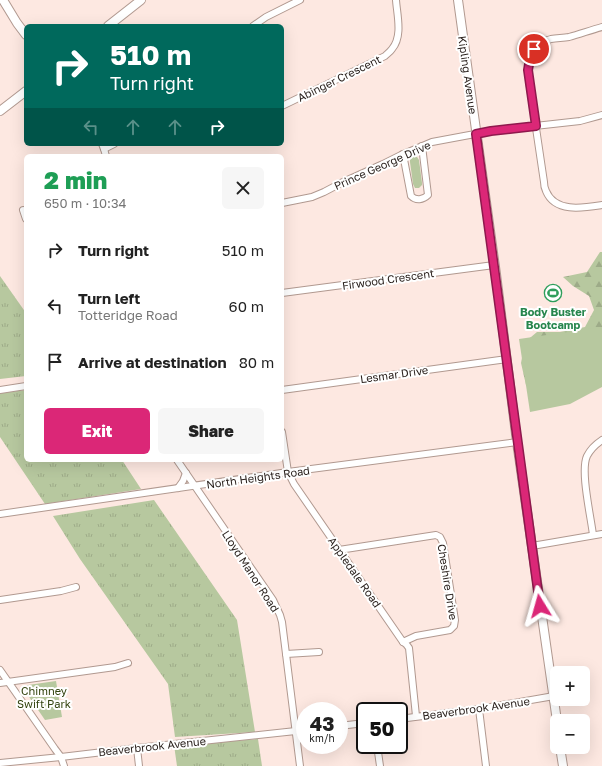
<!DOCTYPE html>
<meta charset="utf-8">
<style>
:root{--surface:#fff;--page:#f6f6f6;--text:#222;--muted:#767676;--accent:#db2777}
body{margin:0;font-family:"Golos Text",sans-serif;background:var(--page);color:var(--text);height:100vh;display:flex;flex-direction:column;font-size:15px;white-space:nowrap}
*{box-sizing:border-box;margin:0}
p{font-size:13px;color:var(--muted)}
.icon{flex:none;width:22px;height:22px;fill:none;stroke:currentColor;stroke-width:2;stroke-linecap:round;stroke-linejoin:round}
.map{position:relative;flex:1;overflow:hidden}
.drawer{position:absolute;left:24px;top:154px;width:260px;height:308px;display:flex;flex-direction:column;background:var(--surface);border-radius:6px;box-shadow:0 4px 16px #0002}
.drawer>*{flex:none}
.banner{position:absolute;left:24px;top:24px;width:260px;height:122px;border-radius:6px;box-shadow:0 4px 16px #0002;background:#00695c;color:#fff;overflow:hidden}
.tools{position:absolute;left:550px;top:666px;display:grid;gap:8px}
.tools a{display:grid;place-items:center;width:40px;height:40px;border-radius:6px;background:var(--surface);box-shadow:0 4px 16px #0002;font-size:20px}
.speed{position:absolute;left:296px;top:702px;display:flex;gap:8px;font-size:20px;font-weight:700;text-align:center}
.speed>*{display:grid;place-content:center;width:52px;height:52px;border-radius:50%;background:var(--surface);box-shadow:0 4px 16px #0002;line-height:1}
.speed small{font-size:10px;font-weight:400}
.speed .limit{border:2px solid #111;border-radius:6px;background:#fff;color:#111}
.pin{position:absolute;display:grid;place-items:center;width:34px;height:34px;color:#fff;margin:-17px;border:2px solid #fff;border-radius:50%;box-shadow:0 1px 4px #0007}
.me{position:absolute;width:44px;margin:-22px;rotate:352deg;stroke-linejoin:round;filter:drop-shadow(0 0 3px #0008)}
.turn{display:flex;align-items:center;gap:14px;height:84px;padding:0 20px;font-size:18px}
.turn .icon{width:52px;height:52px;stroke-width:2.5}
.turn b{display:block;font-size:28px;line-height:34px}
.lanes{display:flex;align-items:center;height:38px;padding:0 20px;background:#0003;justify-content:center;gap:20px;direction:ltr}
.lanes .off{opacity:.35}
.round{display:grid;place-items:center;flex:none;width:42px;height:42px;border-radius:6px;background:var(--page)}
.summary{display:flex;align-items:center;justify-content:space-between;height:68px;padding:0 20px}
h1{font-size:24px;font-weight:800;line-height:30px;color:#1e9e55}
.action{display:flex;gap:8px;margin-top:auto;padding:8px 20px}
.action a{flex:1;height:46px;border-radius:6px;background:var(--accent);color:#fff;font-size:16px;font-weight:800;line-height:46px;text-align:center}
.action a+a{background:var(--page);color:var(--text)}
ul{padding:0;list-style:none}
li{display:flex;align-items:center;gap:12px;height:56px;padding:0 20px}
li div{flex:1}
li b{display:block;font-size:15px}
li em{font-style:normal}
.map>svg:first-child{display:block}
</style>
<div class="map">
<svg width="602" height="766" viewBox="0 0 602 766">
<defs>
<pattern id="grass-tufts" width="24" height="20" patternUnits="userSpaceOnUse"><rect width="24" height="20" fill="#b7c89f"/><path d="M3 7l-1-3M5 7V3M7 7l1-3M15 17l-1-3M17 17v-4M19 17l1-3" fill="none" stroke="#9dab88"/></pattern>
<pattern id="forest-firs" width="22" height="20" patternUnits="userSpaceOnUse"><rect width="22" height="20" fill="#b7c89f"/><path d="M5 1l3.5 6h-7zM16 11l3.5 6h-7z" fill="#9dab88"/></pattern>
</defs>
<rect width="100%" height="100%" fill="#fde8e1"/>
<g fill="url(#grass-tufts)">
<polygon points="0,276 26,313 26,376 0,379"/>
<polygon points="26,390 26,460 122,460 141,489 45,504 0,437 0,393"/>
<polygon points="154,500 237,620 255,732 175,737 168,684 80,559 53,516"/>
<polygon points="258,739 262,766 177,766 174,745"/>
</g>
<polygon fill="url(#forest-firs)" points="600,252 602,252 602,364 526,385 521,363 525,342 537,332 560,332 585,327 594,310 589,296 573,286 563,277 587,272"/>
<g fill="#b7c89f">
<polygon points="413,156 417,157 419,160 422,183 422,185 419,188 415,188 413,184 410,162 410,160"/>
<polygon points="602,327 602,387 570,404 530,412 519,339"/>
<polygon points="56,681 62,717 45,720 23,688 28,685"/>
</g>
<g fill="none" stroke-linecap="round" stroke-linejoin="round">
<defs>
<g id="street">
<polyline points="253,26 266,17 300,0"/>
<path d="M602 27C591 30 580 34 569 37 563 38 557 38 551 39 528 45 528 60 529 81L544 182C544 185 545 189 546 191 555 213 583 208 602 205"/>
<path d="M282 106 385 56C387 54 390 52 392 49 403 36 397 15 396 0"/>
<polyline points="102,144 104,149 106,156"/>
<polyline points="104,149 114,144"/>
<path d="M403 154 411 196C416 201 423 200 428 195L422 146"/>
<polyline points="282,203 312,197 324,192 341,183 383,164 401,155 413,150 432,142 491,131 580,121 602,115"/>
<polyline points="23,210 26,219"/>
<polyline points="282,293 494,265"/>
<polyline points="0,390 26,386"/>
<polyline points="282,390 507,359"/>
<polyline points="282,432 288,472 294,484 403,642 406,644 409,648 416,716"/>
<polyline points="177,460 273,600 280,615 282,622 300,766"/>
<polyline points="178,488 183,481 186,473"/>
<polyline points="0,514 288,472 517,442"/>
<path d="M593 535C591 517 580 471 587 456 590 450 596 444 602 440"/>
<polyline points="532,546 602,534"/>
<polyline points="339,550 436,535 440,537 443,543 455,620 454,626 450,630 416,636 403,642"/>
<polyline points="0,600 61,591 76,587"/>
<polyline points="286,654 319,652"/>
<polyline points="0,670 55,749 61,757 64,766"/>
<polyline points="0,683 115,667 128,663"/>
<polyline points="479,709 486,766"/>
<polyline points="399,719 479,709 554,696"/>
<polyline points="339,726 365,723"/>
<polyline points="377,745 380,766"/>
<polyline points="137,748 139,766"/>
<polyline points="0,763 61,757 137,748 305,730"/>
</g>
<g id="secondary">
<polyline points="3,0 17,23 26,35"/>
<polyline points="458,0 496,274 517,442 557,721"/>
<polyline points="108,26 141,0"/>
<polyline points="0,111 26,91"/>
<polyline points="560,747 563,766"/>
</g>
</defs>
<use href="#street" stroke="#b19990" stroke-width="8"/>
<use href="#secondary" stroke="#b19990" stroke-width="10"/>
<use href="#street" stroke="#fff" stroke-width="6"/>
<use href="#secondary" stroke="#fff" stroke-width="8"/>
</g>
<g fill="none" stroke-linecap="round" stroke-linejoin="round">
<defs>
<path id="route" d="M534 49 530 59 528 70 536 126 491 131 476 134C498 291 518 449 540 606"/>
</defs>
<use href="#route" stroke="#8e194d" stroke-width="10"/>
<use href="#route" stroke="#db2777" stroke-width="7"/>
</g>
<defs>
<symbol id="stadium-ring" viewBox="-11 -11 22 22"><circle r="9.5" fill="#fff" stroke="#2e9e5b" stroke-width="1.5"/><path d="M0-5a6.5 5 0 1 0 0 10a6.5 5 0 1 0 0-10ZM-3.5-1.8h7v3.6h-7Z" fill="#2e9e5b"/></symbol>
</defs>
<g fill-rule="evenodd">
<use href="#stadium-ring" x="543" y="283" width="20" height="20"/>
</g>
<g text-anchor="middle" dominant-baseline="central" stroke-width="4" stroke-linejoin="round" paint-order="stroke">
<g font-size="11" fill="#261d19" stroke="#fff">
<text transform="translate(468 75) rotate(82)">Kipling Avenue</text>
<text transform="translate(339 78) rotate(-26)">Abinger Crescent</text>
<text transform="translate(382 165) rotate(-24)">Prince George Drive</text>
<text transform="translate(388 279) rotate(-8)">Firwood Crescent</text>
<text transform="translate(394 374) rotate(-8)">Lesmar Drive</text>
<text transform="translate(258 477) rotate(-8)">North Heights Road</text>
<text transform="translate(251 571) rotate(57)">Lloyd Manor Road</text>
<text transform="translate(355 572) rotate(55)">Appledale Road</text>
<text transform="translate(448 582) rotate(81)">Cheshire Drive</text>
<text transform="translate(476 708) rotate(-8)">Beaverbrook Avenue</text>
<text transform="translate(152 746) rotate(-6)">Beaverbrook Avenue</text>
</g>
<g font-size="11" font-weight="bold" fill="#27864d" stroke="#fff">
<text x="553" y="311">Body Buster<tspan x="553" dy="13">Bootcamp</tspan></text>
</g>
<g font-size="11" fill="#32430f" stroke="#fff">
<text x="44" y="690">Chimney<tspan x="44" dy="13">Swift Park</tspan></text>
</g>
</g>
</svg>
<div class="tools">
<a>+</a>
<a>−</a>
</div>
<div class="speed"><div>43<small>km/h</small></div><div class="limit">50</div></div>
<div class="pin" style="left:534px;top:49px;background:#d93025"><svg class="icon" aria-label="arrive" viewBox="0 0 24 24"><path d="M6 21V4h12l-3 4 3 4H6"/></svg></div>
<svg class="me" style="left:540px;top:606px" viewBox="-20 -20 40 40"><path d="M0-17L14 15 0 8-14 15z" fill="#db2777" stroke="#fff" stroke-width="4"/></svg>
<div class="banner">
<div class="turn"><svg class="icon" aria-label="right" viewBox="0 0 24 24"><path d="M7 20v-9h11M14 6l5 5-5 5"/></svg><div><b>510 m</b>Turn right</div></div>
<div class="lanes"><svg class="icon off" aria-label="left" viewBox="0 0 24 24"><path d="M17 20v-9H6M10 6l-5 5 5 5"/></svg><svg class="icon off" aria-label="ahead" viewBox="0 0 24 24"><path d="M12 20V5M6 11l6-6 6 6"/></svg><svg class="icon off" aria-label="ahead" viewBox="0 0 24 24"><path d="M12 20V5M6 11l6-6 6 6"/></svg><svg class="icon" aria-label="right" viewBox="0 0 24 24"><path d="M7 20v-9h11M14 6l5 5-5 5"/></svg></div>
</div>
<section class="drawer">
<div class="summary"><div><h1>2 min</h1><p>650 m · 10:34</p></div><a class="round"><svg class="icon" aria-label="close" viewBox="0 0 24 24"><path d="M6 6l12 12M18 6L6 18"/></svg></a></div>
<ul>
<li><svg class="icon" aria-label="right" viewBox="0 0 24 24"><path d="M7 20v-9h11M14 6l5 5-5 5"/></svg><div><b>Turn right</b></div><em>510 m</em></li>
<li><svg class="icon" aria-label="left" viewBox="0 0 24 24"><path d="M17 20v-9H6M10 6l-5 5 5 5"/></svg><div><b>Turn left</b><p>Totteridge Road</p></div><em>60 m</em></li>
<li><svg class="icon" aria-label="arrive" viewBox="0 0 24 24"><path d="M6 21V4h12l-3 4 3 4H6"/></svg><div><b>Arrive at destination</b></div><em>80 m</em></li>
</ul>
<div class="action"><a>Exit</a><a>Share</a></div>
</section>
</div>
